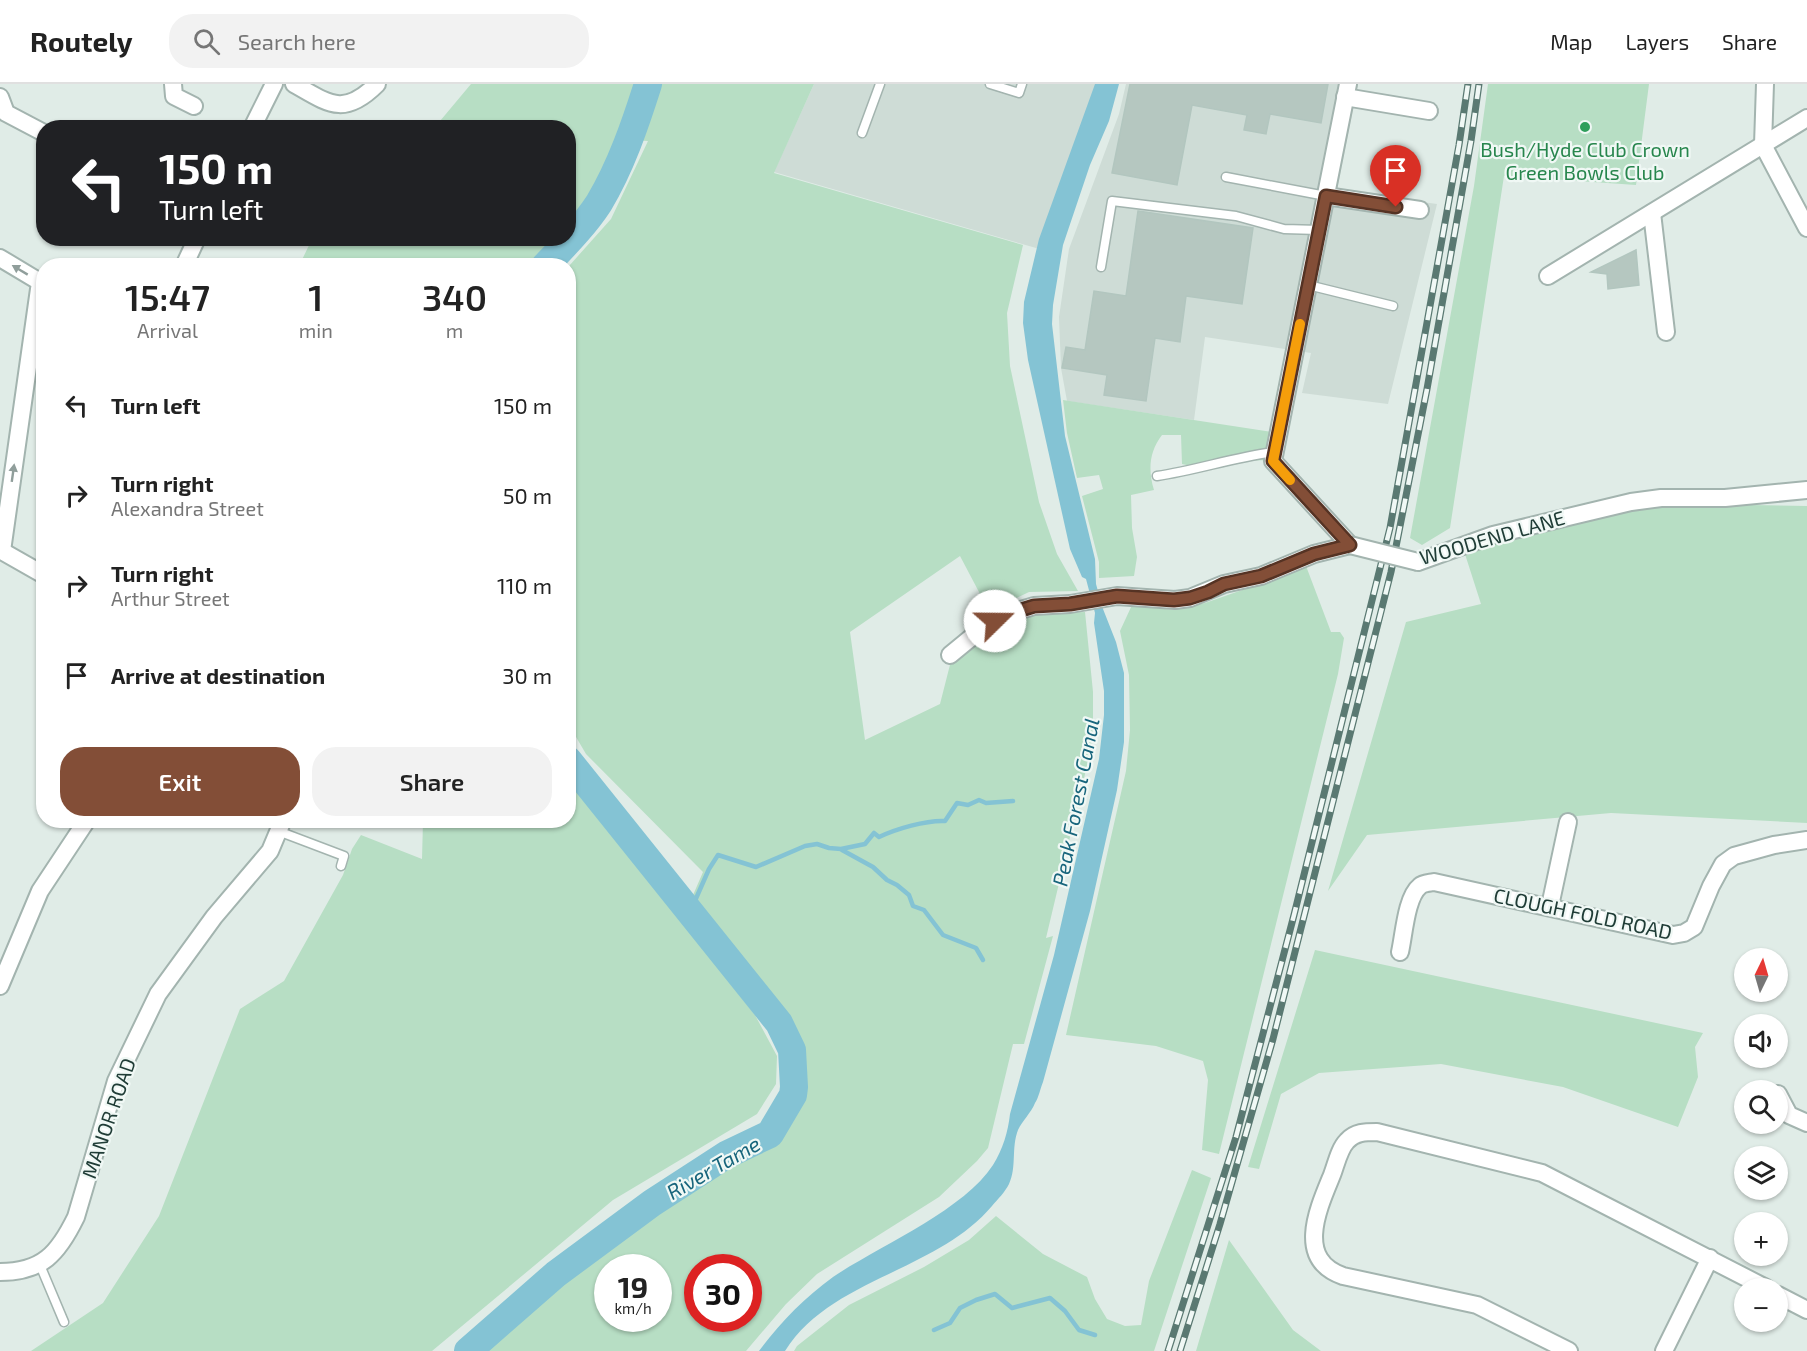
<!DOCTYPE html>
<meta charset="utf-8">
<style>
:root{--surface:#fff;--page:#f2f2f2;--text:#222;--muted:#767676;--line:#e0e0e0;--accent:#834e37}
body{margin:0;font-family:"Exo 2",sans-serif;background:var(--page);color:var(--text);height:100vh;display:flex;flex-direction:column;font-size:22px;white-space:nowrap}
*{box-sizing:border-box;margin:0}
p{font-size:20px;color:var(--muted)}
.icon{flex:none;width:33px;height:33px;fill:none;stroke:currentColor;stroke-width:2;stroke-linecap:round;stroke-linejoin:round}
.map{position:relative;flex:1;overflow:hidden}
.sheet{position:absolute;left:36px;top:174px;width:540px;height:570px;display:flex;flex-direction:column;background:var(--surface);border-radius:24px;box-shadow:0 2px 4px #0004}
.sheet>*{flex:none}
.banner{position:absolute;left:36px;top:36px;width:540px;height:126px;border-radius:24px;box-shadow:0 2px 4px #0004;background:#202124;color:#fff;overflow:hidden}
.needle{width:39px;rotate:5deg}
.tools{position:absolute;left:1734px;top:864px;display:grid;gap:12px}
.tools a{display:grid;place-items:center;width:54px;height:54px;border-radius:50%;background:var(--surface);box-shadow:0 2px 4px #0004;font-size:30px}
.speed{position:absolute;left:594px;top:1170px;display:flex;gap:12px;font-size:30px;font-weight:700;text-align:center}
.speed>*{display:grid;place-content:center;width:78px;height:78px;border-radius:50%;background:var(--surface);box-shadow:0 2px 4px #0004;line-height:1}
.speed small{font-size:15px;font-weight:400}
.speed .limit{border:9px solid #d22;background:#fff;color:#111}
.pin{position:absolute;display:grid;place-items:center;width:51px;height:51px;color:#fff;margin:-62px -26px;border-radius:50% 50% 50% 0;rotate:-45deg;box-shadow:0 0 6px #0007}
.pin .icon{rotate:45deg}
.me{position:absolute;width:66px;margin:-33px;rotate:68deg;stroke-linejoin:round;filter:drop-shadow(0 0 4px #0008)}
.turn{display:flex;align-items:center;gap:21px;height:126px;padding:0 24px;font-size:27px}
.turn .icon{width:78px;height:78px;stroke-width:2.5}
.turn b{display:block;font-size:42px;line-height:51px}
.eta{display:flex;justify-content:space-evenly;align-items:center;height:102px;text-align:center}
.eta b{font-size:36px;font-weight:600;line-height:42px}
.action{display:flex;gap:12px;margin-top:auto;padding:12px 24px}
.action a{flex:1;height:69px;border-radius:24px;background:var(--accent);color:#fff;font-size:24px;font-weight:600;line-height:69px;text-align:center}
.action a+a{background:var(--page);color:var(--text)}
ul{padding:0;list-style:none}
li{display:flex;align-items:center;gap:18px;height:90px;padding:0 24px}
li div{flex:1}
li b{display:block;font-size:22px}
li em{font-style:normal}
header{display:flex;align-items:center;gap:36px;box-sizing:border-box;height:84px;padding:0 30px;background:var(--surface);border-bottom:2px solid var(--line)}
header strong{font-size:28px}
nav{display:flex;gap:33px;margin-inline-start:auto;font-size:21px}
.search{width:420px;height:54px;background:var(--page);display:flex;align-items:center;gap:15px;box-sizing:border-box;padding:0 21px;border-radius:24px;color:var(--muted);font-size:22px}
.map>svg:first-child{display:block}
</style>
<header>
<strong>Routely</strong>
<div class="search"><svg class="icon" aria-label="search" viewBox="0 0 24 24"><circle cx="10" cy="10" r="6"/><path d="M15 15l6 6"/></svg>Search here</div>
<nav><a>Map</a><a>Layers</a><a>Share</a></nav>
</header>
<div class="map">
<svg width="1807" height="1267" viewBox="0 0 1807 1267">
<rect width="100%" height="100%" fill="#e0ece7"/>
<g fill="#cedcd6">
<polygon points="814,0 1109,0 1050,168 774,88"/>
<polygon points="1126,0 1358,0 1337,106 1437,120 1388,320 1302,309 1311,269 1205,253 1194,336 1067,317 1061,284 1059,233 1069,165 1119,30"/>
</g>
<g fill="#b7dec4" fill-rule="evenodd">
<path d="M471 0H814L774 89 1023 161 1007 229 1010 282 1039 418 1057 470 1078 507 1029 508 989 527 960 472 850 548 865 656 940 620 953 569 1005 531 1085 528 1093 608V647L1090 669 1046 854 1053 852 1024 960H1013L988 1064 977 1077 939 1113 817 1190 786 1220 746 1267H468L556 1190 652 1119 726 1071 770 1050 793 1011 792 966 779 939 687 825 703 788 586 670 569 641V182L611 135 648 57 629 56 597 121 571 154 545 181 299 182 312 155 568 154V44L435 43ZM608 1184H658V1234H608ZM698 1184H748V1234H698Z"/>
<polygon points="1488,0 1649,0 1636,101 1504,92 1450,444 1422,461 1410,454 1474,102"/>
<path d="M1063 316 1279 349 1273 377C1243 373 1211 387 1182 380L1181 351H1162C1149 368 1148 386 1154 406L1131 411 1132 444 1137 473 1134 492 1099 494V478L1082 412 1103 405 1099 391 1077 394 1067 349Z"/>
<polygon points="1692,420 1807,422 1807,739 1611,729 1367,751 1328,807 1406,538 1481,520 1464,467 1585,435 1643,423"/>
<polygon points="1303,474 1331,548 1340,548 1344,554 1338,590 1219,1070 1202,1066 1208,996 1203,977 1156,962 1066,951 1126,687 1130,646 1129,591 1120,547 1132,521 1173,526 1205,519 1265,498"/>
<polygon points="569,676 601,716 590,721 755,931 777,972 776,1000 757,1030 613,1116 432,1267 31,1267 103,1219 159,1132 240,925 284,897 343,791 352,765 361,751 422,775 423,737 568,736"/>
<polygon points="1315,866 1703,949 1695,963 1698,993 1678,1043 1563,1003 1441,980 1319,989 1281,1010 1259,1085 1248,1083"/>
<polygon points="1192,1086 1211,1094 1154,1267 794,1267 797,1262 849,1221 924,1183 969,1156 996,1132 1043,1170 1087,1193 1095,1215 1107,1235 1125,1242 1141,1241 1149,1197"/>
<polygon points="1229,1156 1293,1246 1321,1267 1196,1267"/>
</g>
<path fill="#84c3d4" d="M1095 0H1119L1109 37 1090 81 1063 161 1053 221 1052 240 1065 352 1095 475 1096 500 1103 525 1116 558 1124 589V658L1117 706 1090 827 1043 998C1040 1005 1039 1013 1035 1019 1031 1029 1022 1037 1018 1046 1011 1064 1017 1083 1009 1100 1005 1108 998 1115 992 1122 936 1188 831 1194 785 1267H759C780 1239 804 1214 833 1193 879 1162 963 1127 993 1081 1003 1065 1008 1048 1010 1030L1054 871 1099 675 1104 631V607L1094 539 1095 529 1086 495 1082 493 1070 465 1028 276 1023 239 1024 218 1039 155Z"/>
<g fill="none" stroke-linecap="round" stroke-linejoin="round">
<g stroke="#84c3d4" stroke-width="4.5">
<polyline points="842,766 873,783 887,796 897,801 909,811 913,822 924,826 943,851 976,864 983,876"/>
<path d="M690 828 709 785 718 771 756 783 805 762 817 760 829 764 841 765 865 760 874 749 879 753C896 745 926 736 945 737L957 719 968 721 979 716 986 719 1013 717"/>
<polyline points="934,1246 950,1239 960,1224 976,1216 995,1210 1012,1224 1050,1214 1065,1227 1079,1246 1095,1251"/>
</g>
<g stroke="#84c3d4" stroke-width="28">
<path d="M545 182C564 162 584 142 599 119 621 82 635 41 648 0"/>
<polyline points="468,1267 556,1190 652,1119 726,1071 770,1050 793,1011 794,1003 792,966 779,939 568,676"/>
</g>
</g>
<g fill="#b5c7c0" stroke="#b2c6bf" stroke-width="1.5">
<polygon points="1130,0 1328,0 1321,39 1270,30 1266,50 1244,46 1247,31 1192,21 1177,101 1112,89"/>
<polygon points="1138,127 1253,144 1242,220 1186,212 1180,258 1155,254 1146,317 1104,311 1107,291 1062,284 1066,263 1085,266 1094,207 1126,212"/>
<polygon points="1636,166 1639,201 1608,205 1607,190 1591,188"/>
</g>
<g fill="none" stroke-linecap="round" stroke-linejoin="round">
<defs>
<g id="service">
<polyline points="990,0 1019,9 1022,0"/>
<polyline points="862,49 880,0"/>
<polyline points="1226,93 1326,112"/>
<polyline points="1101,183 1112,117 1236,132 1284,145 1319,146"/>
<polyline points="1308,201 1393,222"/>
<path d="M1157 392C1197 386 1235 373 1275 368"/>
<polyline points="278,747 344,772 341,782"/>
<polyline points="40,1181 64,1238"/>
</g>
<g id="minor">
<polyline points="173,0 174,12 194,22"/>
<path d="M294 0C329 20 344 33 377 0"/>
<polyline points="1765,0 1763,61 1807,144"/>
<polyline points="0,13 6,29 44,49"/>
<polyline points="1345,13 1429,27"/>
<polyline points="252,44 274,0"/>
<polyline points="1326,112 1420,126"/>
<polyline points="1652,129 1666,248"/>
<polyline points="0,174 40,198 2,467"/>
<polyline points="184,182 197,154"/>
<polyline points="1548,192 1807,34"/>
<polyline points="0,466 44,491"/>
<polyline points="1418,478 1493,451 1631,418 1661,414 1725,414 1807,406"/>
<polyline points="950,571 978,548 1005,531 1034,522 1070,520 1117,512 1175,516 1190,514 1224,500 1261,492 1314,470 1350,461 1273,377 1348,0"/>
<polyline points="1550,822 1568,738"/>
<path d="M1400 868C1404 851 1406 813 1420 802 1423 799 1429 799 1434 798L1673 851 1684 849 1694 843 1711 802 1723 780 1734 772 1774 761 1807 756"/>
<polyline points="0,902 40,807 87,736"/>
<polyline points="1778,1010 1789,1031 1807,1039"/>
<path d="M0 1188C42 1188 58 1170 76 1133L116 997 158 910 214 833 270 767 283 736"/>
<polyline points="1778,1211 1807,1226"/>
<path d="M1569 1267 1477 1221 1343 1192C1295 1175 1318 1125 1332 1091 1336 1081 1339 1065 1347 1057 1355 1048 1365 1048 1377 1048L1542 1089 1766 1204"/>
<polyline points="1664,1267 1710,1174"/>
</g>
</defs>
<use href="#service" stroke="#a3b4af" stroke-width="11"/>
<use href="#minor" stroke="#a3b4af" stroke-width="20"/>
<use href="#service" stroke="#fff" stroke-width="8"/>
<use href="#minor" stroke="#fff" stroke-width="16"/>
<defs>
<g id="rail">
<polyline points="1168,1267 1236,1053 1294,831 1390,444 1459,61 1468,0"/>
<polyline points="1180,1267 1220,1140 1273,955 1391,488 1427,305 1471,57 1479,0"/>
</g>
</defs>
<use href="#rail" stroke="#5a7972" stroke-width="7"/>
<use href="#rail" stroke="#f0f8f5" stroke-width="4.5" stroke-dasharray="14" stroke-linecap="butt"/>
<defs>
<polyline id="minor-bridge" points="1350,461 1418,478"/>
</defs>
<use href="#minor-bridge" stroke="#a3b4af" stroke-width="20" stroke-linecap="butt"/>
<use href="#minor-bridge" stroke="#fff" stroke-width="16"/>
</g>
<defs><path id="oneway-solid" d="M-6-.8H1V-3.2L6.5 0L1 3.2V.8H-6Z" transform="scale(1.5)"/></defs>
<g fill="#909e9b">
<use href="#oneway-solid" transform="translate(20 186) rotate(-149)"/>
<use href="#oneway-solid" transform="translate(13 389) rotate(-82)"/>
</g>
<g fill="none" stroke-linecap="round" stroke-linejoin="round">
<defs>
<polyline id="route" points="995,537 1005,531 1034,522 1070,520 1117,512 1174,516 1190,514 1208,508 1224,500 1261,492 1314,470 1350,461 1273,377 1326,112 1396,123"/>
</defs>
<use href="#route" stroke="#553324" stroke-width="15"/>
<use href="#route" stroke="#834e37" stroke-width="10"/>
<polyline stroke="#f59e0b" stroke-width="10" points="1290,396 1273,377 1300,240"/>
</g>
<circle fill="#2e9e5b" stroke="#f0f8f5" stroke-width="2" cx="1585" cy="43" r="6"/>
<g text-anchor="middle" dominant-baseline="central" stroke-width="4.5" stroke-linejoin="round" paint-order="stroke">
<g font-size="20" fill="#27864d" stroke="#f0f8f5">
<text x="1585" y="65">Bush/Hyde Club Crown<tspan x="1585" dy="23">Green Bowls Club</tspan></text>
</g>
<g font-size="20" fill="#203d37" stroke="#f0f8f5">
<text transform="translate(1492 453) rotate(-16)">WOODEND LANE</text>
<text transform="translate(1583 829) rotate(12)">CLOUGH FOLD ROAD</text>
<text transform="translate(108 1034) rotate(-71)">MANOR ROAD</text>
</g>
<g font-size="21" font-style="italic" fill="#17657c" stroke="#f0f8f5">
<text transform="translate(1075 718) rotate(-79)">Peak Forest Canal</text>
<text transform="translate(713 1083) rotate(-30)">River Tame</text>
</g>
</g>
</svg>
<div class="tools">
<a><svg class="needle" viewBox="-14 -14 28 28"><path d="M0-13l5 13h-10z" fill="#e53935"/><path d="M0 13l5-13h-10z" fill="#767676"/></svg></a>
<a><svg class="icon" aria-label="sound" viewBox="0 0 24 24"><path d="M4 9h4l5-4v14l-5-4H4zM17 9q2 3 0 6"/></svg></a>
<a><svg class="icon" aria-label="search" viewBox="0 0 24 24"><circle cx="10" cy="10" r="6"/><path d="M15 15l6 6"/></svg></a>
<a><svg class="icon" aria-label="layers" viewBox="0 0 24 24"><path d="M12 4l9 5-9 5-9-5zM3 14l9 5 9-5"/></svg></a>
<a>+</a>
<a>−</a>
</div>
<div class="speed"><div>19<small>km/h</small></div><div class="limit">30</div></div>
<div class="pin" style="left:1396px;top:123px;background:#d93025"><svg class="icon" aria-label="arrive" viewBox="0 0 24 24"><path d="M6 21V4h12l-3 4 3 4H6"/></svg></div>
<svg class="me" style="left:995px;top:537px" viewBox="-20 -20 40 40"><circle r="19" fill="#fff"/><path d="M0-13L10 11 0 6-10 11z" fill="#834e37"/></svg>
<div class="banner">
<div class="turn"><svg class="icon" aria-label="left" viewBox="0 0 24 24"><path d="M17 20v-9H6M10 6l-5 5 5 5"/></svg><div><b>150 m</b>Turn left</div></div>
</div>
<section class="sheet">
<div class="eta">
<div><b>15:47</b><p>Arrival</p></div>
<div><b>1</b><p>min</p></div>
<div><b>340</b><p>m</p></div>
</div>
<ul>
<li><svg class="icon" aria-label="left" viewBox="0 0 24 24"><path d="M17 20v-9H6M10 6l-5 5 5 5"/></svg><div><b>Turn left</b></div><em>150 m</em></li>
<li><svg class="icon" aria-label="right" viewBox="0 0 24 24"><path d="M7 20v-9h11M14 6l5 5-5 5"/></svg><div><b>Turn right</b><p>Alexandra Street</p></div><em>50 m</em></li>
<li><svg class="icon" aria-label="right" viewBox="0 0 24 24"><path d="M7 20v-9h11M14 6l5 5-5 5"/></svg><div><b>Turn right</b><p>Arthur Street</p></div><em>110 m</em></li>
<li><svg class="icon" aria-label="arrive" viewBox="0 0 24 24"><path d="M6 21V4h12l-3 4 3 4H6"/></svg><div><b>Arrive at destination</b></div><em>30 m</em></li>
</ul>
<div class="action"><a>Exit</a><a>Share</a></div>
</section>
</div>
